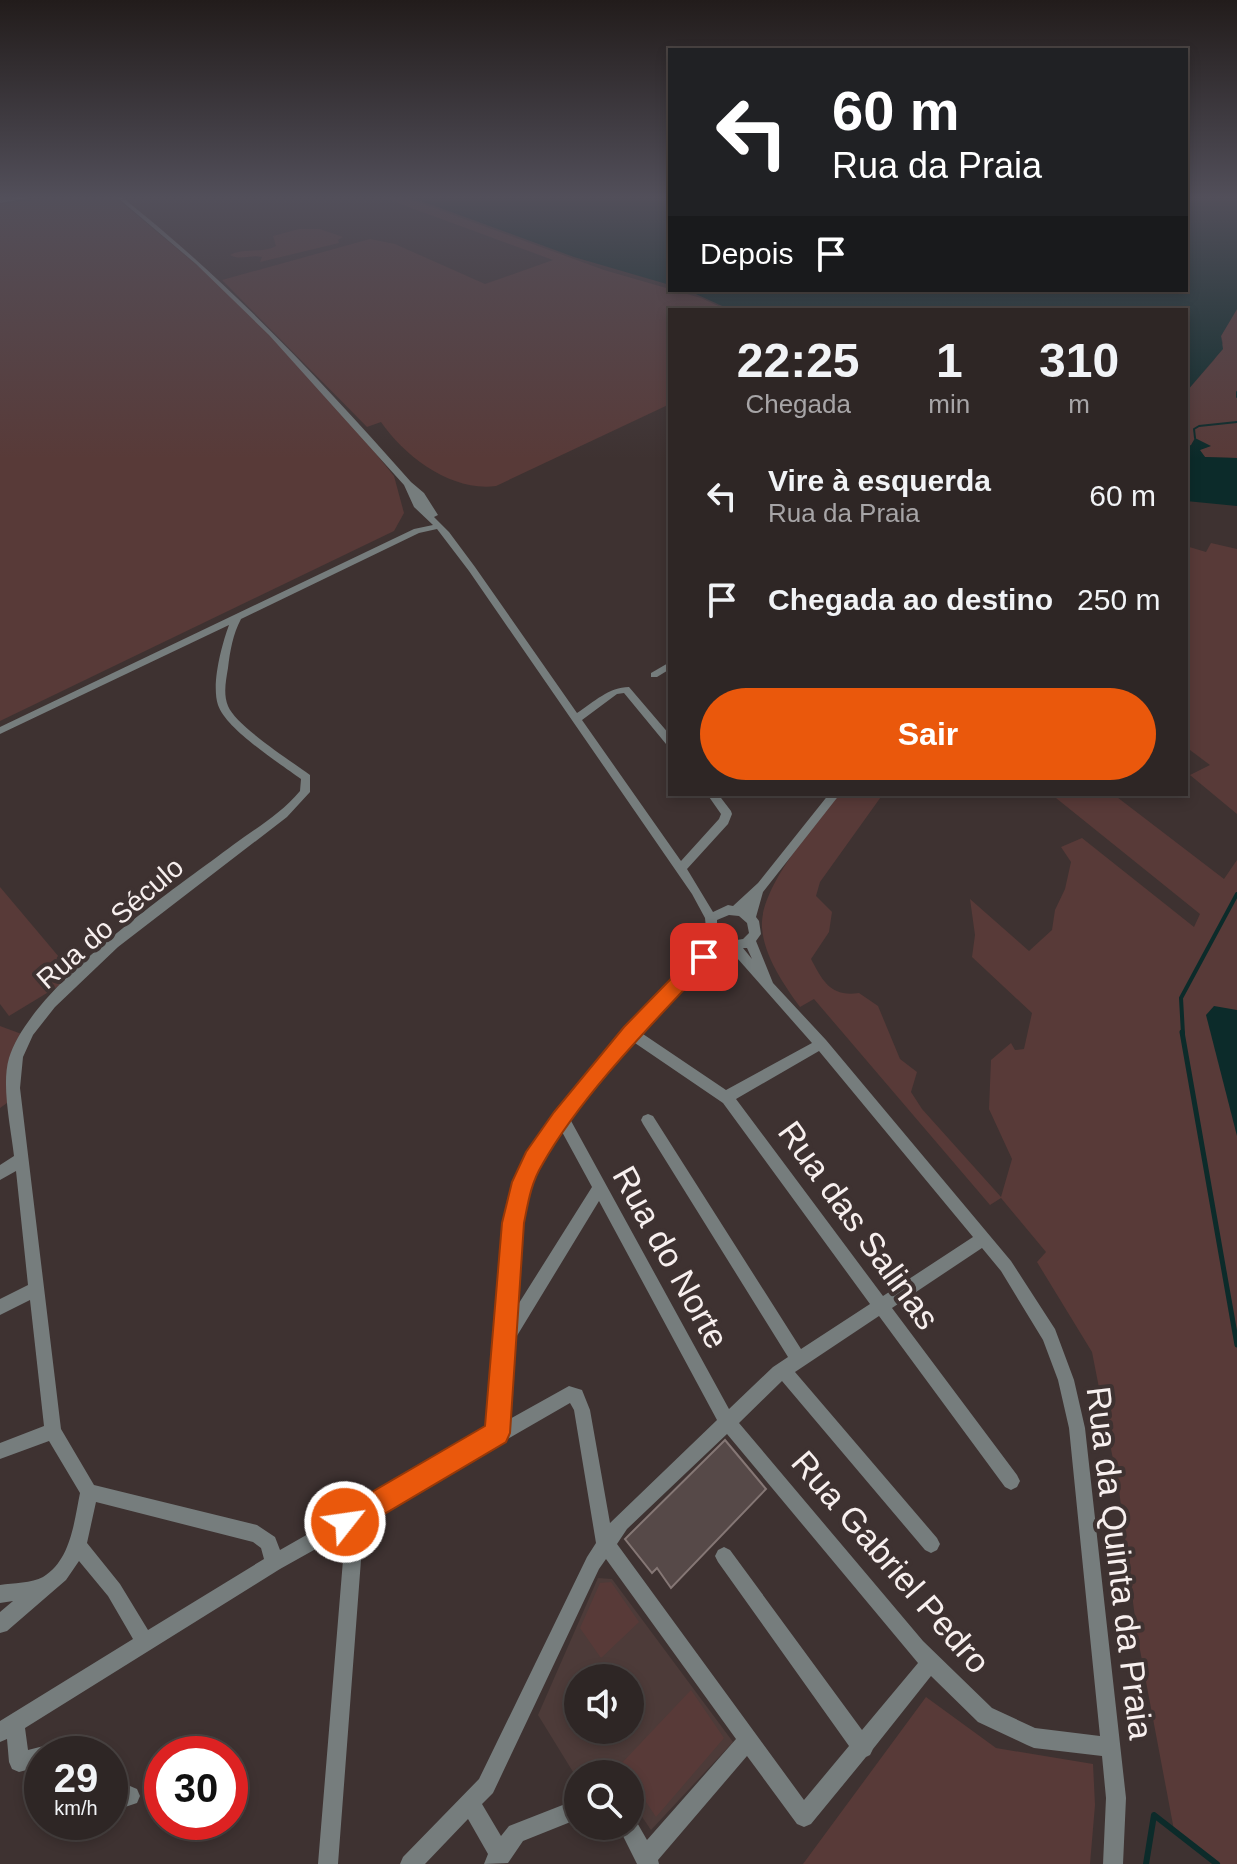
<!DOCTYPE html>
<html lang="pt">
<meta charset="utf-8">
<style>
:root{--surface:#2e2625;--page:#3a3232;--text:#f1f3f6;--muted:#a7a5a7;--line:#494342;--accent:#ea580c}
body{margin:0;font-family:Arial,sans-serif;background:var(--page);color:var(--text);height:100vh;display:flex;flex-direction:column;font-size:30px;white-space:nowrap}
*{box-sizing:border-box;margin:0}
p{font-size:26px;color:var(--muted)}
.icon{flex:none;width:44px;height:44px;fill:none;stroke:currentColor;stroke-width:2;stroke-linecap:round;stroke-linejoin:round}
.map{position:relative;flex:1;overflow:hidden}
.sheet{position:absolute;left:668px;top:308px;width:520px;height:488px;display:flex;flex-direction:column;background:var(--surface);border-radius:0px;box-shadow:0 4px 12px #0003,0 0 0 2px var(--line)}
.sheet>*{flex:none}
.top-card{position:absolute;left:668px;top:48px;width:520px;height:244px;border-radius:0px;box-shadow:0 4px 12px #0003,0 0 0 2px var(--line);background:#202124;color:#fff;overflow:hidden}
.buttons{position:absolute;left:564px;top:1664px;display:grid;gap:16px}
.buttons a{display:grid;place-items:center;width:80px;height:80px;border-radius:50%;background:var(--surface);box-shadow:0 4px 12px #0003,0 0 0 2px var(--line);font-size:40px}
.speed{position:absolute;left:24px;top:1736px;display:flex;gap:16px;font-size:40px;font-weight:700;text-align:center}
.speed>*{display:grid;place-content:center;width:104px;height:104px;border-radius:50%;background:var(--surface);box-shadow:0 4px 12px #0003,0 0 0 2px var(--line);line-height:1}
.speed small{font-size:20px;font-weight:400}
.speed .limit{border:12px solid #d22;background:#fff;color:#111}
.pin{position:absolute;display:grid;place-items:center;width:68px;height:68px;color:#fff;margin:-34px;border-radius:16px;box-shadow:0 4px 12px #0006}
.me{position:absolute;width:88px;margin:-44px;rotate:60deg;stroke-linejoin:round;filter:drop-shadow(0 0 6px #0008)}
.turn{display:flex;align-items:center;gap:28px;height:168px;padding:0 32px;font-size:36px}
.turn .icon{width:104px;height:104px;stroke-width:2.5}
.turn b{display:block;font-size:56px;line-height:68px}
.then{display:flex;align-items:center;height:76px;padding:0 32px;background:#0003;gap:16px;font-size:30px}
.eta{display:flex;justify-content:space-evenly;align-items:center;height:136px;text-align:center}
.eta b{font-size:48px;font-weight:700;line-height:56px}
.cta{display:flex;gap:16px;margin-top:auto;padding:16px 32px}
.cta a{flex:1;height:92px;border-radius:48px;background:var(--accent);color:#fff;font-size:32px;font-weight:700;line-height:92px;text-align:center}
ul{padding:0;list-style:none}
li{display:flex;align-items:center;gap:24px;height:104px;padding:0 32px}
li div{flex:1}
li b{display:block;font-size:30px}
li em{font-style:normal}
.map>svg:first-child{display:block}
</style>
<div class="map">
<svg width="1237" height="1864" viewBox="0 0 1237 1864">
<rect width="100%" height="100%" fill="#3e3231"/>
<path fill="#4d3b39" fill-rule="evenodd" d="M598 1578 612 1579 733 1742 651 1830 630 1799V1774H613L609 1769 599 1774H578V1780L538 1715ZM578 1678H630V1730H578Z"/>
<g fill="#583a38">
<polygon points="50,198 116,198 215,280 298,363 352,424 394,476 404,513 394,531 0,721 0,204"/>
<path d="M384 198H407L604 270 701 298 727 310H670V404L496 486C452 492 405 457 381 422L367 427 222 280 370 239 395 244 485 284 553 260Z"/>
<path d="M299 229H320L343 237 338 240 339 243 260 262 262 257C250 254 241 261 230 255 244 247 261 254 276 246L273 236Z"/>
<polygon points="1237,309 1237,458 1205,457 1199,450 1210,446 1186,447 1186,392 1214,360 1223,343 1221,336"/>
<polygon points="1211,543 1237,549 1237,814 1190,775 1210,765 1186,747 1186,546 1206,552"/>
<path d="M838 794H883L820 882 816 896 832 912 829 932 811 959C823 982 831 997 859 993L878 1006 900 1059 917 1072 911 1092 922 1109 1001 1197 1012 1159 989 1109 991 1060 1011 1043 1015 1050 1024 1049 1032 1013 972 957 975 935 970 899 1029 951 1052 930 1055 910 1065 889 1071 862 1061 847 1082 838 1194 927 1200 914 1051 794H1113L1224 879 1237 860V1864H1217L1174 1830 1137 1634 1119 1490 1092 1352 1037 1262 1046 1252 1001 1198 990 1205 814 999 800 1007C784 985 764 956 762 928 759 887 815 826 838 794Z"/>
<polygon points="0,887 75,976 9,1016 0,1004"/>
<polygon points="0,1026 27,1036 14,1098 0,1108"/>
<polygon points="611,1582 639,1622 601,1658 580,1628 600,1583"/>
<polygon points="691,1690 724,1738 656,1817 621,1764"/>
<polygon points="926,1697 996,1748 1093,1764 1095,1805 1090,1864 803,1864"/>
</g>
<g fill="#0c2b2a">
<polygon points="413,198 670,198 670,285 574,257"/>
<polygon points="1186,198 1237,198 1237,309 1221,336 1223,349 1186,392 1186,310 731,310 687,290 1186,290"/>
<polygon points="1195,438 1211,446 1200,450 1205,457 1237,458 1237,506 1186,501 1186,447 1191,445"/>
<polygon points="1214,1006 1237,1010 1237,1136 1206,1015"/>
</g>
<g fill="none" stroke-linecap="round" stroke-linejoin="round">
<g stroke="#0c2b2a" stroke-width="2">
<polyline points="1237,392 1237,397"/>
<polyline points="1195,438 1194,429 1199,426 1237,422"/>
</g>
<polyline stroke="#0c2b2a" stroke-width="4" points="1183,1034 1181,998 1237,894"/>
<polyline stroke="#0c2b2a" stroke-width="5" points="1182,1032 1237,1345"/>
<polyline stroke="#0c2b2a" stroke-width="6" points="1146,1864 1154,1815 1217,1864"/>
</g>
<polygon fill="#564948" stroke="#857775" stroke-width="2" points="725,1440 766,1489 671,1588 657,1568 652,1573 625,1539"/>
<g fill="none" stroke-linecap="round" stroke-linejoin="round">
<g fill="#767d7d" fill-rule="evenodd">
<polygon points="17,198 29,198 0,203 0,199"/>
<path d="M118 198H123C229 282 321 380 411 482L424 493 438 515 434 517 449 532 475 567 577 713C594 702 609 687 629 687L670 735V745L666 744 624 693 617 694 582 720 681 861 719 819 721 814 707 794H718L731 811 732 814 728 824 687 869 713 912 728 905 733 906 758 883 829 794H840L763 892 756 917 759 921 761 934 756 941 773 983 826 1040 1011 1261 1055 1329 1074 1380 1085 1428 1126 1798 1123 1864H1103L1106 1798 1102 1756 1034 1748 1027 1745 978 1722 931 1676 873 1749 870 1755 866 1757 811 1824 804 1827 797 1824 747 1756 658 1860 659 1864H637L618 1826H630V1817L635 1819 647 1840 736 1739 606 1559 599 1569 493 1793 482 1804 501 1836 509 1826 578 1799V1819L523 1841 508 1863 484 1864 488 1854 468 1819 425 1864H400L403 1857 479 1779 587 1557 596 1543 574 1410 570 1403 355 1527 361 1560 338 1864H318L343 1560 339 1536 280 1569 25 1728 28 1750 75 1738 82 1741 86 1754H42V1766L19 1772 12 1769 9 1762 7 1739 0 1742V1721L133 1639 108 1596 79 1561 66 1580 7 1631 0 1633V1612L13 1601 0 1603V1585C13 1583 32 1583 43 1577 71 1560 74 1522 80 1493L49 1441 0 1459V1443L44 1426 30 1300 0 1315V1299L28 1285 16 1171 0 1180V1165L14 1156C11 1128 1 1085 9 1058 32 985 171 892 233 845 256 828 281 814 300 791L301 779C279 763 226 729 218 705 211 684 222 644 229 625L0 734V727L414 529 433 525 414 507 404 485 269 335 196 264ZM437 529 469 571 692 894 705 918 707 938 724 949 730 950 812 1043 726 1090 640 1032 708 960 710 957 708 954H700L626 1029 557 1114 526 1159 513 1189 506 1223 489 1431 280 1550 275 1537 257 1525 94 1485 61 1429 20 1088 23 1057 33 1035 55 1007 118 947 287 817 310 792V775C291 761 236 726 228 706 223 694 226 680 228 668 230 651 233 634 241 619L419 533ZM729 915 739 916 747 923 749 933 743 939 730 941 717 933V920ZM743 948H747L752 959ZM632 1041 723 1103 870 1304 801 1349 653 1116 648 1114 643 1116 641 1120 643 1124 788 1357 773 1367 729 1409 570 1119ZM819 1051 973 1237 883 1296 736 1099ZM561 1130 592 1187 514 1311C518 1263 516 1212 537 1167 543 1154 553 1142 561 1130ZM599 1201 717 1420 610 1523 590 1410 582 1390 569 1386 506 1421 512 1344ZM982 1248 1001 1271 1043 1340 1058 1380 1069 1428 1100 1736 1035 1728 992 1708 923 1641 739 1423 782 1381 925 1550 931 1553 937 1550 940 1544 937 1538 795 1372 879 1316 1005 1487 1011 1490 1017 1487 1020 1481 1017 1475 892 1308ZM727 1434 918 1663 862 1730 730 1550 724 1547 718 1550 715 1556 718 1562 849 1746 804 1800 617 1544 627 1529ZM96 1502 253 1542 261 1548 264 1559 148 1630 120 1584 87 1543Z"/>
<polygon points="670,662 670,669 657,677 651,677 651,673"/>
<polygon points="130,1786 137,1789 140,1796 137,1803 110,1812 110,1792"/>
</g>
</g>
<linearGradient id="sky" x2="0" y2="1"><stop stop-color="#221c1b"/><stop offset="0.43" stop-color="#524f5a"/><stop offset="1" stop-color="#524f5a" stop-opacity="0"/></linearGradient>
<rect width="1237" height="459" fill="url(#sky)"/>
<path fill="#ea580c" stroke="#983908" stroke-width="2" d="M704 950 713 957 710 962C654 1022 582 1094 542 1165 531 1183 528 1203 524 1223L510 1433 506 1442 354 1532 345 1536 336 1532 332 1522 336 1513 485 1426 502 1223 512 1182 526 1152 554 1112 624 1027 697 952Z"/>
<g text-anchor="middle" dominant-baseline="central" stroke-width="8" stroke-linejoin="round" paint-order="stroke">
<g font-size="28" fill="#f7efee" stroke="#3e3231">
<text transform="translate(110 923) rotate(-41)">Rua do Século</text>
</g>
<g font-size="34" fill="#f7efee" stroke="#3e3231">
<text transform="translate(859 1225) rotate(54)">Rua das Salinas</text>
<text transform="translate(671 1257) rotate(61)">Rua do Norte</text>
<text transform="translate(891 1562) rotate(49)">Rua Gabriel Pedro</text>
<text transform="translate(1120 1563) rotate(83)">Rua da Quinta da Praia</text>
</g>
</g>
</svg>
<div class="buttons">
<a><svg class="icon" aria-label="sound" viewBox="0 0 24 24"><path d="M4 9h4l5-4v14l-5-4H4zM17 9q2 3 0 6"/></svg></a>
<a><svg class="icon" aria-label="search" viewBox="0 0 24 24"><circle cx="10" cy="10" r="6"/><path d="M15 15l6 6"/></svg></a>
</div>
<div class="speed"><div>29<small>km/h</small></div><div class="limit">30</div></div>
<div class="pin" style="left:704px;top:957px;background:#d93025"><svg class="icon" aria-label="arrive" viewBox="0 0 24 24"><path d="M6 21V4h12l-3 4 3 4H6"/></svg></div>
<svg class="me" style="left:345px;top:1522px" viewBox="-20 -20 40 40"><circle r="17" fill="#ea580c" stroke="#fff" stroke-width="3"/><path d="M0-11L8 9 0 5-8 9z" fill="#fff"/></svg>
<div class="top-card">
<div class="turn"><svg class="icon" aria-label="left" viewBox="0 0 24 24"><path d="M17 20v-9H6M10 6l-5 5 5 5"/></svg><div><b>60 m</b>Rua da Praia</div></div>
<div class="then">Depois<svg class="icon" aria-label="arrive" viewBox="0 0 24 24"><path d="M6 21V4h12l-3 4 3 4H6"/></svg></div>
</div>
<section class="sheet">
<div class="eta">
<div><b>22:25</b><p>Chegada</p></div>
<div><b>1</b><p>min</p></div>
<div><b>310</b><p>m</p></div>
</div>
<ul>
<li><svg class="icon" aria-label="left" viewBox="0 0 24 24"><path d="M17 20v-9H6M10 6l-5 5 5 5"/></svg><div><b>Vire à esquerda</b><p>Rua da Praia</p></div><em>60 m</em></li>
<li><svg class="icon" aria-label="arrive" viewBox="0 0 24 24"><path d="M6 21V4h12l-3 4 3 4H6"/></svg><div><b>Chegada ao destino</b></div><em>250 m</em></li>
</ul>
<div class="cta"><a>Sair</a></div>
</section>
</div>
